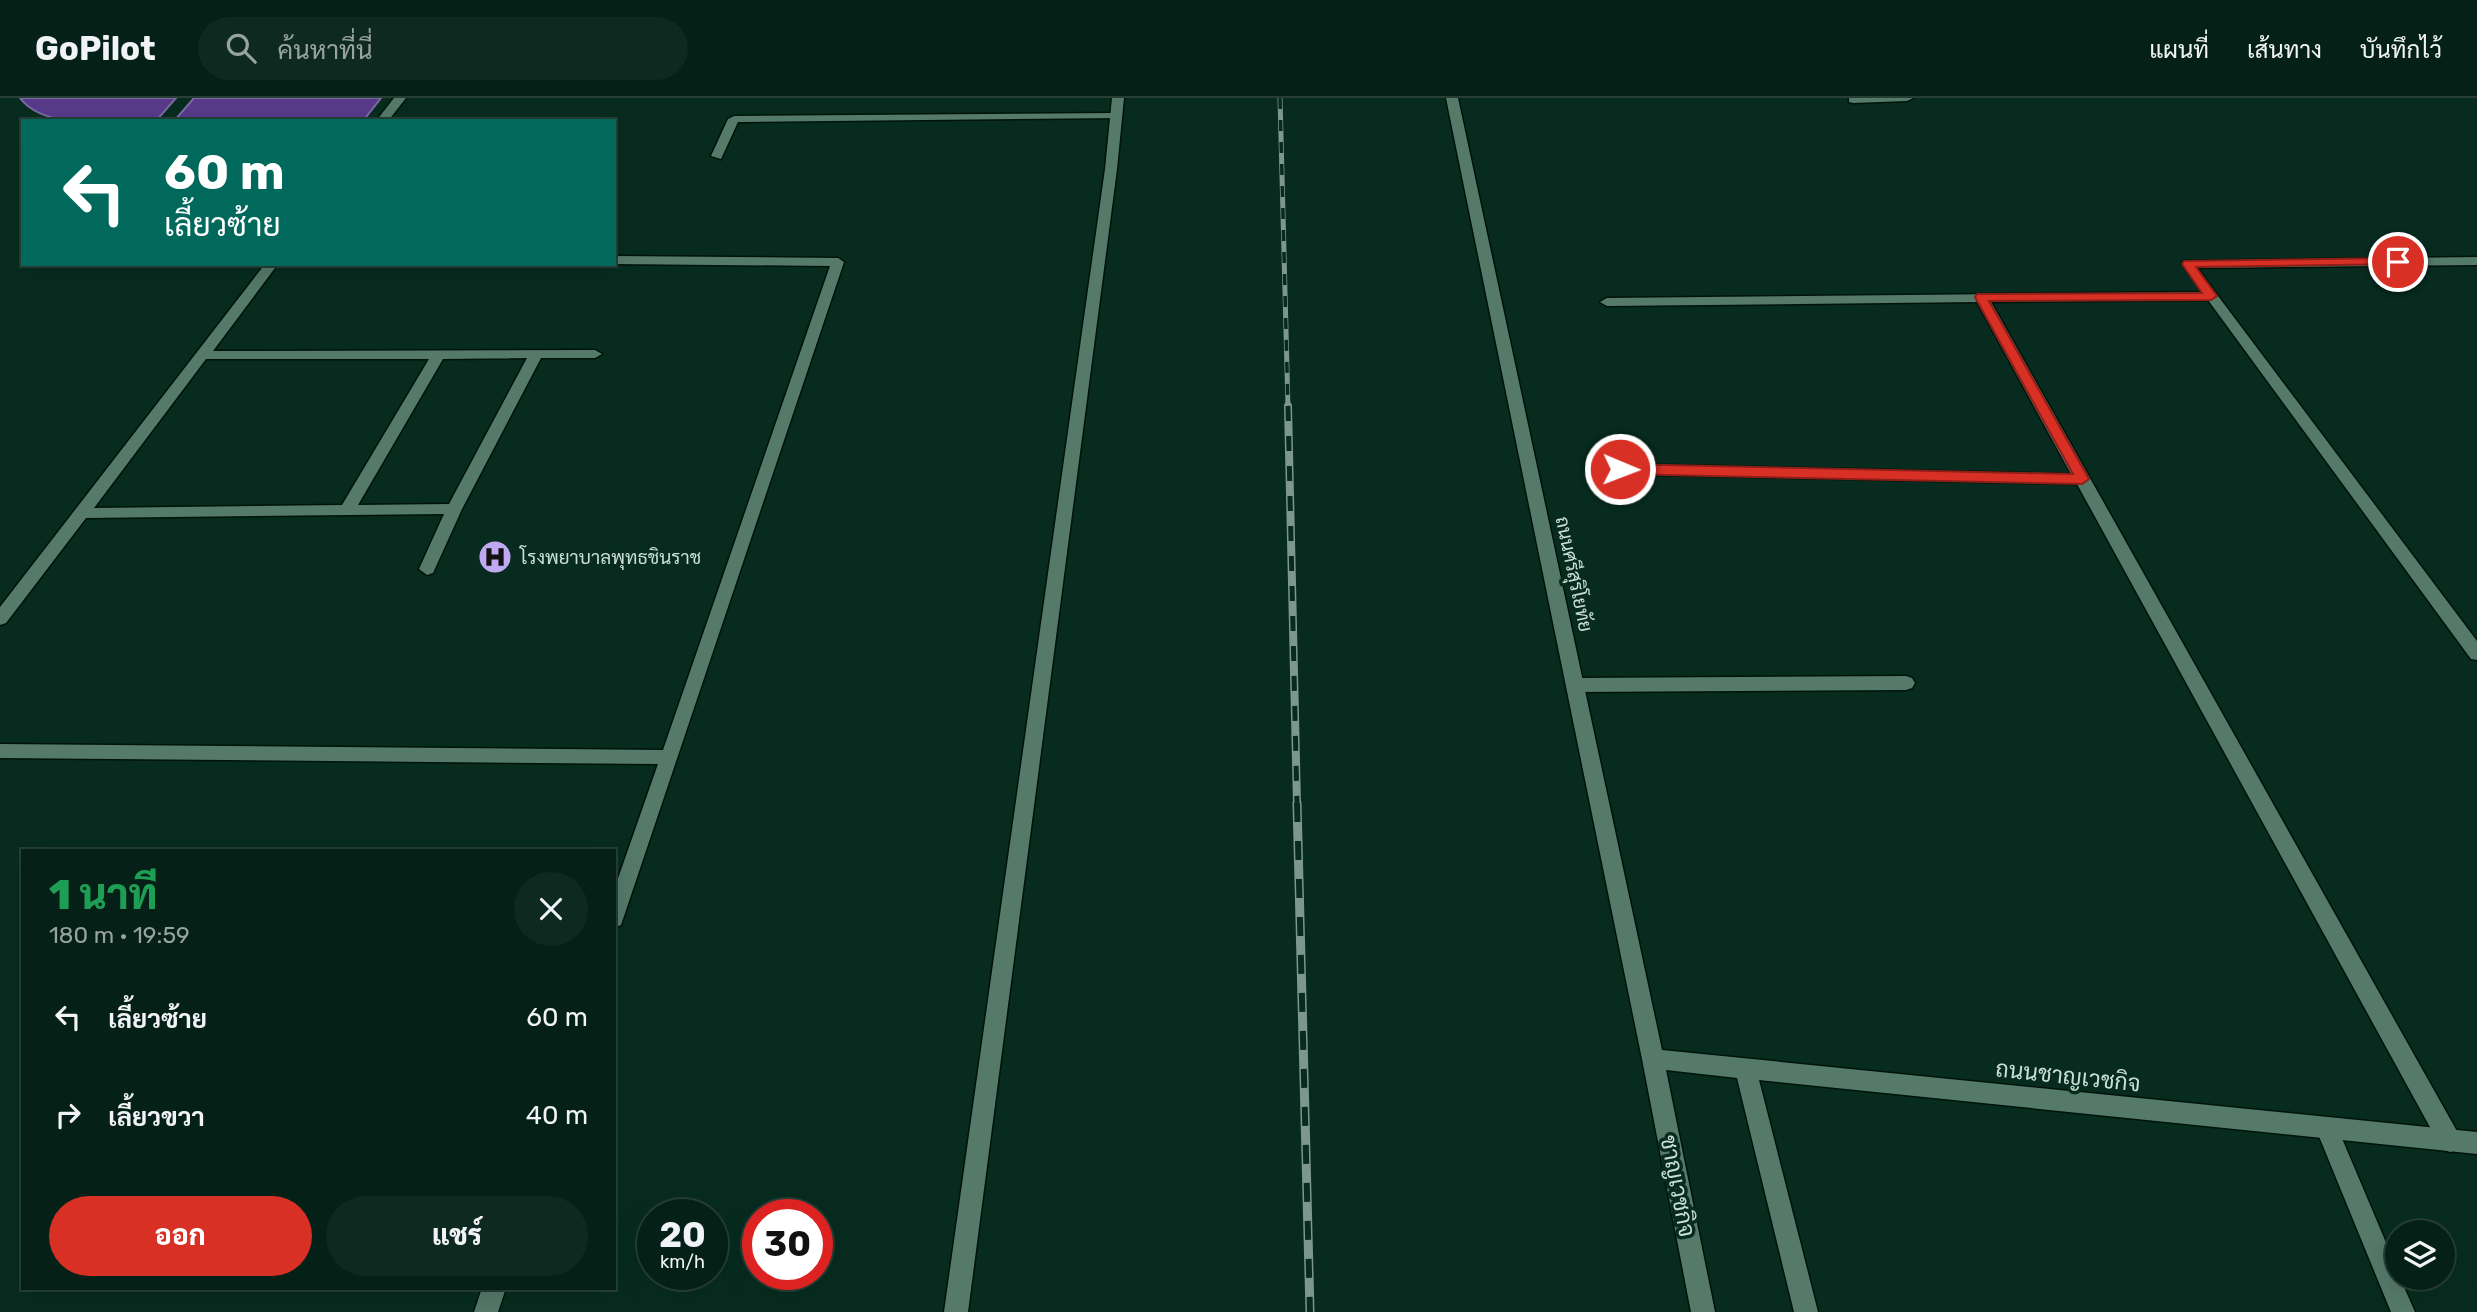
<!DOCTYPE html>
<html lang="th">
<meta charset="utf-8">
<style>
:root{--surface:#052117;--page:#0e2920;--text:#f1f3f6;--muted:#97a3a1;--line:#263e36;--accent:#d93025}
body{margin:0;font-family:Rubik,Sarabun,sans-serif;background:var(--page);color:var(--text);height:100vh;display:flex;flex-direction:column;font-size:26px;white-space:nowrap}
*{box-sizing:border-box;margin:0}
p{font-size:23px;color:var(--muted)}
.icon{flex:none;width:38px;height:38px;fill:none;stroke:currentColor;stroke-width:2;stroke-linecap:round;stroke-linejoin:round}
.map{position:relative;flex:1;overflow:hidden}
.panel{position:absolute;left:21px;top:751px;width:595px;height:441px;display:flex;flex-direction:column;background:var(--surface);border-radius:0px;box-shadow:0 7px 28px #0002,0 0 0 2px var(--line)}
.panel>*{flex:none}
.top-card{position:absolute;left:21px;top:21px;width:595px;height:147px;border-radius:0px;box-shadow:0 7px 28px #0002,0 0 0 2px var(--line);background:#00695c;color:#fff;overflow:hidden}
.fabs{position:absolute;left:2385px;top:1122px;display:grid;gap:14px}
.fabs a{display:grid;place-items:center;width:70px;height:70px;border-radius:50%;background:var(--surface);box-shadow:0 7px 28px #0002,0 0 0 2px var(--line);font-size:35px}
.speed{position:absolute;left:637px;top:1101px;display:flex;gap:14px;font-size:35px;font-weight:700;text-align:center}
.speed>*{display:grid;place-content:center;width:91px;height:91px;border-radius:50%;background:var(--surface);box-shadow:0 7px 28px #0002,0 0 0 2px var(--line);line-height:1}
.speed small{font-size:18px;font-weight:400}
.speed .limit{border:10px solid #d22;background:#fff;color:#111}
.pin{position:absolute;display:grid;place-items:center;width:60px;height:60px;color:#fff;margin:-30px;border:4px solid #fff;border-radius:50%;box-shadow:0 2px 7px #0007}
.me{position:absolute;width:77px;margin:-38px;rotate:91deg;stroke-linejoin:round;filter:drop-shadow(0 0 5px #0008)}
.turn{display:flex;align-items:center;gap:24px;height:147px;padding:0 28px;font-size:32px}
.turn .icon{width:91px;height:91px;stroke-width:2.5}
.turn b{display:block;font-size:49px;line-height:60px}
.round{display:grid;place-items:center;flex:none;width:74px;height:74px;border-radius:37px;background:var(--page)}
.summary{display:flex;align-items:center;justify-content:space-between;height:119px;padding:0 28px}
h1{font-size:42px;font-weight:800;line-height:52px;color:#1e9e55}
.button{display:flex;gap:14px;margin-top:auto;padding:14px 28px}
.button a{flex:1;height:80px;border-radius:42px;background:var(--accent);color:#fff;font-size:28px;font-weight:800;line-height:80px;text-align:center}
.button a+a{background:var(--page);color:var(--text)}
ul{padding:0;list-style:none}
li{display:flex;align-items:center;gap:21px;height:98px;padding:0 28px}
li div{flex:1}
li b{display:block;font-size:26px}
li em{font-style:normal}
header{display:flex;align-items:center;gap:42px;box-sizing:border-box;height:98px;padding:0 35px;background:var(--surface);border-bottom:2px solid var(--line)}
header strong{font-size:33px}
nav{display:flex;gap:38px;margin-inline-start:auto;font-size:24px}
.search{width:490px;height:63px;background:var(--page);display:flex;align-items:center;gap:18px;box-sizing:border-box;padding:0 24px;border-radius:38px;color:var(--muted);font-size:26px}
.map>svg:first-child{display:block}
</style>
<header>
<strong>GoPilot</strong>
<div class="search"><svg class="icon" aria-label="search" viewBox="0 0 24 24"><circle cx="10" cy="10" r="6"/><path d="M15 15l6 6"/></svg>ค้นหาที่นี่</div>
<nav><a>แผนที่</a><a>เส้นทาง</a><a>บันทึกไว้</a></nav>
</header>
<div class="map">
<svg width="2477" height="1214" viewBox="0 0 2477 1214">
<rect width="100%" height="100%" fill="#072c1f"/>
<g fill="#583a8a" stroke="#7a6ba0" stroke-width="2">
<path d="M20 0H176L156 23C118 23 45 34 20 0Z"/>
<polygon points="194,0 381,0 363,23 174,23"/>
</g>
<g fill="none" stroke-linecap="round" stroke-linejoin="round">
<defs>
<g id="service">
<polygon points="394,0 406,0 388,23 376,23"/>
<polygon points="614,158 838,160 844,164 621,827 614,830 614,792 658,666 0,660 0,646 663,652 830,168 614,166"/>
<path d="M265 166H278L213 253 595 252 602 256 595 260H541L462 411 433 475 427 477 419 471 444 416 86 420 6 525 0 527V509ZM527 260 449 406 358 407 443 261ZM206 261H429L342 407 94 410Z"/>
<polygon points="482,1190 506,1190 498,1214 474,1214"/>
</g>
<g id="minor">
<polygon points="1849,0 1913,0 1907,3 1853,5 1849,4"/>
<polygon points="1117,15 1121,16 1121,20 738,24 721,61 711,58 728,21 734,18"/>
<polygon points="2477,159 2477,167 2197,170 2477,543 2477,562 2471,561 2208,202 1991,204 2458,1035 2461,1043 2458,1051 2450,1054 2442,1051 2077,386 1620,376 1612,371 1620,366 2071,376 1977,204 1607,208 1600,204 1607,200 2202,194 2182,166 2183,163"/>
<polygon points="1906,578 1912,580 1915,585 1912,590 1906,592 1575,594 1569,592 1566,587 1569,582 1575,580"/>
<polygon points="2327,1020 2335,1024 2398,1173 2398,1180 2400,1180 2415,1214 2391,1214 2316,1031 2319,1024"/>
</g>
<g id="tertiary">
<polygon points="1112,0 1124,0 1117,71 968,1214 944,1214 1105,71"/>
<polygon points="1446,0 1458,0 1662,952 2477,1034 2477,1056 1759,982 1818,1214 1794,1214 1737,980 1666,972 1715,1214 1691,1214 1642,961"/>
</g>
</defs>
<use href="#service" stroke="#00130a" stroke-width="3"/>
<use href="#minor" stroke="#00130a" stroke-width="3"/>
<use href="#tertiary" stroke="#00130a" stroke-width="3"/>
<use href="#service" fill="#557a6a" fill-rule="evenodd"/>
<use href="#minor" fill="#557a6a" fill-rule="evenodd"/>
<use href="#tertiary" fill="#557a6a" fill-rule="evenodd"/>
<defs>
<polyline id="rail-far2" points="1280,0 1288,310"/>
<polyline id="rail-far1" points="1288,308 1297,707"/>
<polyline id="rail" points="1297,705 1310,1214"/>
</defs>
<use href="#rail-far2" stroke="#7d978c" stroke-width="5"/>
<use href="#rail-far1" stroke="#7d978c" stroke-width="8"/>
<use href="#rail" stroke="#7d978c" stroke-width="9"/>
<use href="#rail-far2" stroke="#072c1f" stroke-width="3.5" stroke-dasharray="11" stroke-linecap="butt"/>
<use href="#rail-far1" stroke="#072c1f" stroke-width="5" stroke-dasharray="15" stroke-linecap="butt"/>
<use href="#rail" stroke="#072c1f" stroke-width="6" stroke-dasharray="19" stroke-linecap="butt"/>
</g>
<polygon fill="#d93025" stroke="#8d1f18" stroke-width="2" points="2398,160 2404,164 2402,166 2196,169 2217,198 2211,202 1989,203 2089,381 2082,386 1620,376 1613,371 1620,366 2073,376 1975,199 1977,196 2202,195 2182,166 2184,163"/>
<defs>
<symbol id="hospital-disc" viewBox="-11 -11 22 22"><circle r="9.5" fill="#c0a8f3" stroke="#072c1f"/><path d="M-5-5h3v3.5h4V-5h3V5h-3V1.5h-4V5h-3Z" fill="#111"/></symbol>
</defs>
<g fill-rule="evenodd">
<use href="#hospital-disc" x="476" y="440" width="38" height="38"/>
</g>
<g text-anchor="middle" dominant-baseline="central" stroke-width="7" stroke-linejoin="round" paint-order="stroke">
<g font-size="19" fill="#cbded5" stroke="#072c1f" text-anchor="start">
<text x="520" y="459">โรงพยาบาลพุทธชินราช</text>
</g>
<g font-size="19" fill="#cbded5" stroke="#072c1f">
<text transform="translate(1574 476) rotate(78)">ถนนศรีสุริโยทัย</text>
</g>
<g font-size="23" fill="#cbded5" stroke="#072c1f">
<text transform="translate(2068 978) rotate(6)">ถนนชาญเวชกิจ</text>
<text transform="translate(1678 1088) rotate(79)">ชาญเวชกิจ</text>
</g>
</g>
</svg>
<div class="fabs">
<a><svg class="icon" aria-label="layers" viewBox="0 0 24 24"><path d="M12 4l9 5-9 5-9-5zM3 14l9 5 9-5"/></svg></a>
</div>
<div class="speed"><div>20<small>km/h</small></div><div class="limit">30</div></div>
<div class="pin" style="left:2398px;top:164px;background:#d93025"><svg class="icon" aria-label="arrive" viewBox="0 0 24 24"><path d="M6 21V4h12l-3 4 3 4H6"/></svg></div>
<svg class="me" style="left:1620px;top:371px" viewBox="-20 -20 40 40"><circle r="17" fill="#d93025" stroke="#fff" stroke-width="3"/><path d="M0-11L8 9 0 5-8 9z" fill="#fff"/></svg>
<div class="top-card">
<div class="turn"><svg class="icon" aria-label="left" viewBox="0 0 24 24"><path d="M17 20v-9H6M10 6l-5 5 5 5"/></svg><div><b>60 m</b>เลี้ยวซ้าย</div></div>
</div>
<section class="panel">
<div class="summary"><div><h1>1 นาที</h1><p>180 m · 19:59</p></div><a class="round"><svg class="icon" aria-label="close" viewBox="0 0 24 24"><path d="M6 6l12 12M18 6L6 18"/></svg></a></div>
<ul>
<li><svg class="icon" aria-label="left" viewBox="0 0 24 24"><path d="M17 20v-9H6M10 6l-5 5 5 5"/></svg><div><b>เลี้ยวซ้าย</b></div><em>60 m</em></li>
<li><svg class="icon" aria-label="right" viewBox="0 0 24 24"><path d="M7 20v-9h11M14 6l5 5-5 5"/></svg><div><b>เลี้ยวขวา</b></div><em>40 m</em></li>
</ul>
<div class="button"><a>ออก</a><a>แชร์</a></div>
</section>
</div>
